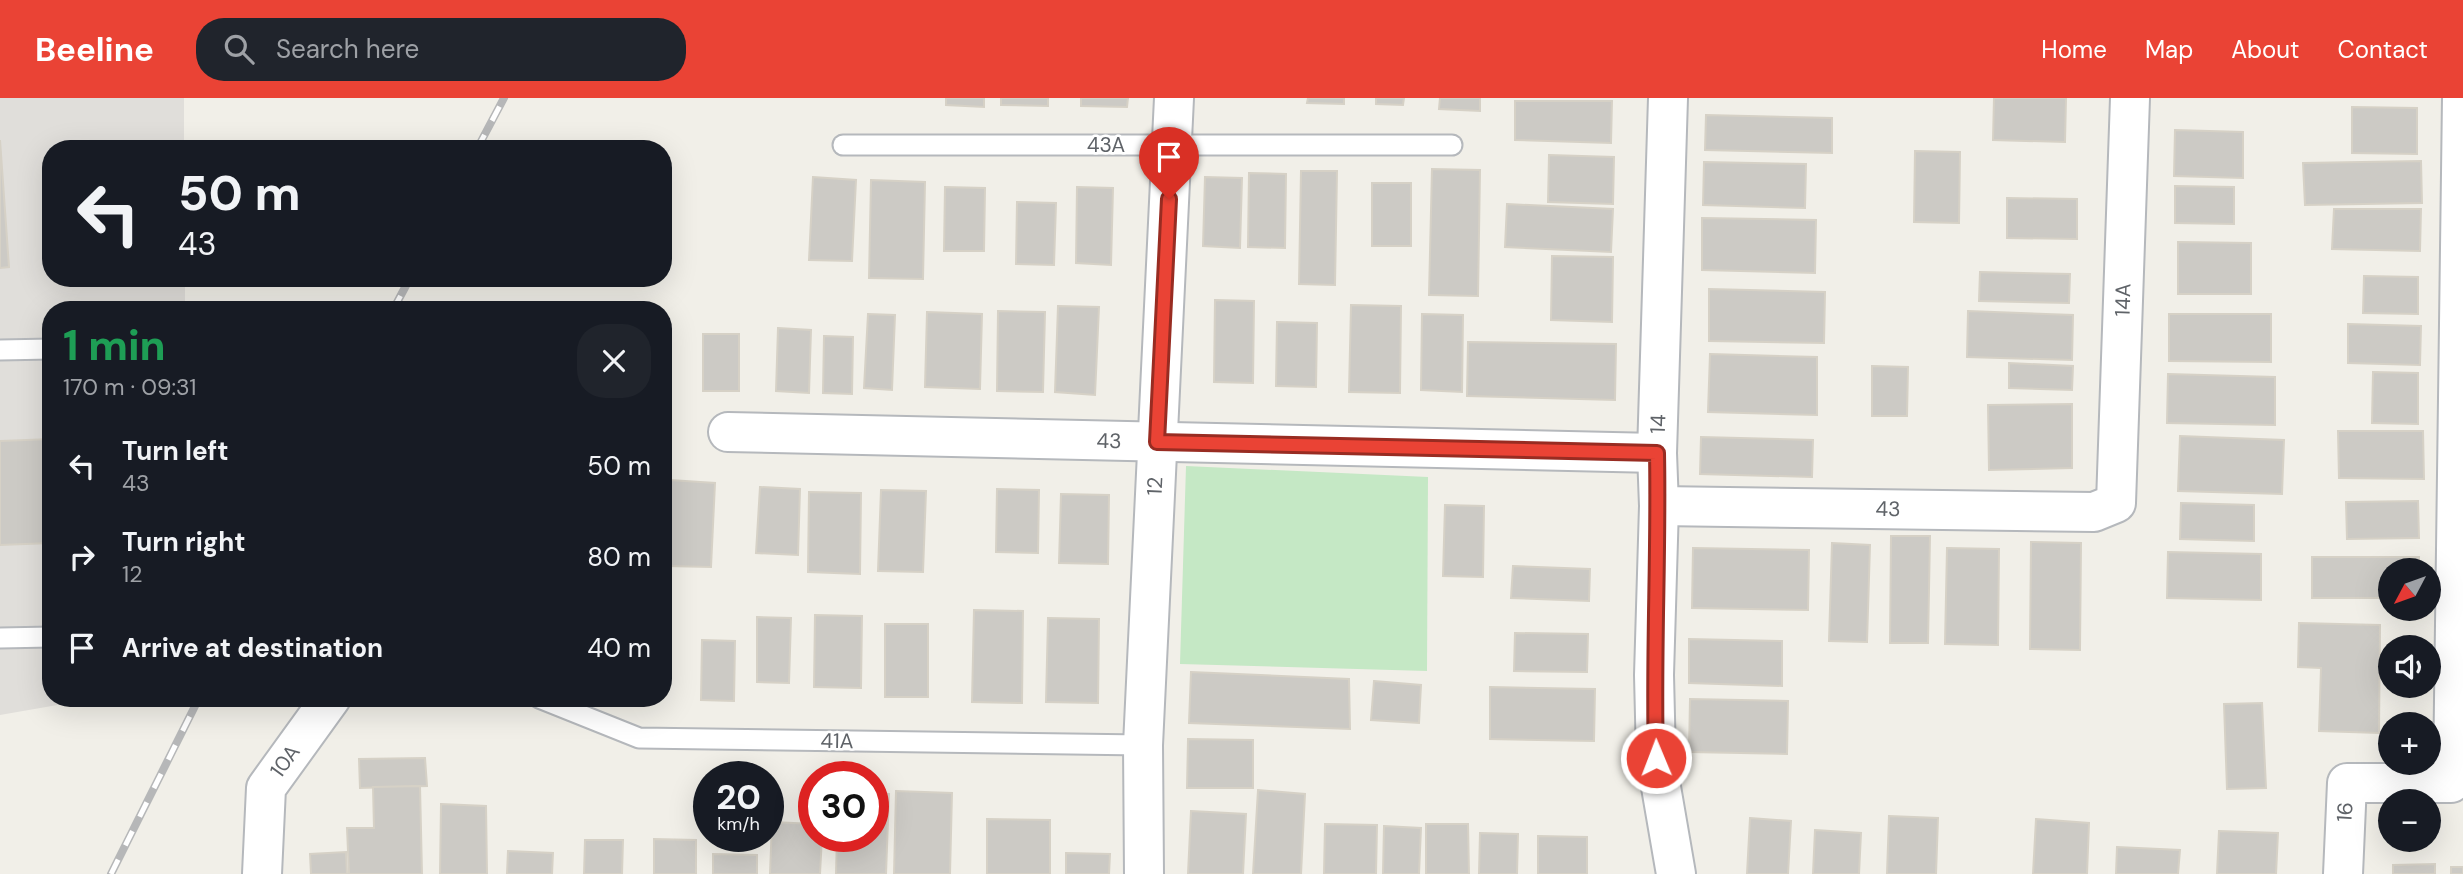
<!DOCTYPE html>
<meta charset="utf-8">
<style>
:root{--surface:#171b24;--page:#20242c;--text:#f1f3f6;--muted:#9ea1a6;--accent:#ea4335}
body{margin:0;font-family:"DM Sans",sans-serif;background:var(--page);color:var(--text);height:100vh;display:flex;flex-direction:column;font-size:26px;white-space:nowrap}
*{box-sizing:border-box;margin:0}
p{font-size:23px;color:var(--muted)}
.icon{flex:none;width:38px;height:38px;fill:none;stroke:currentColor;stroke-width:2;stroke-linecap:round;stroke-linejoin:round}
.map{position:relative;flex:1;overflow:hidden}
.sheet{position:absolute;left:42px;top:203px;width:630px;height:406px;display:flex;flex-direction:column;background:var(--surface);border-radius:28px;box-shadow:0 7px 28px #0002}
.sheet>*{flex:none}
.banner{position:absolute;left:42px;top:42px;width:630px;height:147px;border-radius:28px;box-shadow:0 7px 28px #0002;background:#171b24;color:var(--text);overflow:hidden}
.needle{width:46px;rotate:229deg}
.buttons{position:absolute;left:2378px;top:460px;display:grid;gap:14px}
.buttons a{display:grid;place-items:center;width:63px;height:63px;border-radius:50%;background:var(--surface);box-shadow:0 7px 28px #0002;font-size:35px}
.speed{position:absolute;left:693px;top:663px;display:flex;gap:14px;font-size:35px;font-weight:700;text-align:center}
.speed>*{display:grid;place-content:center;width:91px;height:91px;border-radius:50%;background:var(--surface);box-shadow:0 7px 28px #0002;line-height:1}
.speed small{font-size:18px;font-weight:400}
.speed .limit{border:10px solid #d22;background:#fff;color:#111}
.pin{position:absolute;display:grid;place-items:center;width:60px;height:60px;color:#fff;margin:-72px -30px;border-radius:50% 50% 50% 0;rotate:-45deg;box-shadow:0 0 7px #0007}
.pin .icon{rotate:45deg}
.me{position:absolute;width:77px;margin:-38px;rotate:359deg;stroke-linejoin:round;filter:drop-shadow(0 0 5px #0008)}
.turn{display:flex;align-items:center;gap:24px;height:147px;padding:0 21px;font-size:32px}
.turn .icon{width:91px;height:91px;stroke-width:2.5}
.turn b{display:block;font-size:49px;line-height:60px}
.round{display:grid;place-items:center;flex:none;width:74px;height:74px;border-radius:28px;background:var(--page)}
.headline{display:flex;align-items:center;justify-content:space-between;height:119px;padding:0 21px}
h1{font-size:42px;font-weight:800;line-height:52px;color:#1e9e55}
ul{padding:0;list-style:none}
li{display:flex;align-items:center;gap:21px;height:91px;padding:0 21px}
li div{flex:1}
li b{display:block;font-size:26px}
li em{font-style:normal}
header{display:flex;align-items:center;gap:42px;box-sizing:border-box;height:98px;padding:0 35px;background:var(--accent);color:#fff}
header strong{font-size:33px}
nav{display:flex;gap:38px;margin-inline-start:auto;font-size:24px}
.search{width:490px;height:63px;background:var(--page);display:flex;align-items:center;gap:18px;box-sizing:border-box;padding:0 24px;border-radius:28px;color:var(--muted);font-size:26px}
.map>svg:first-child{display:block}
</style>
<header>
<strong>Beeline</strong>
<div class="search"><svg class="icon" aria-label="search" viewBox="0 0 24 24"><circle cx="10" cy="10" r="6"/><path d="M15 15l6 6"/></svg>Search here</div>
<nav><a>Home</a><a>Map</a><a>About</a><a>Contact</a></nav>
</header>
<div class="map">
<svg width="2463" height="776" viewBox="0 0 2463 776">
<rect width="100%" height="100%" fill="#f1efe8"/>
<polygon fill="#e0deda" points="0,0 184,0 184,51 51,51 51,180 185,180 185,212 51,212 51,600 75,600 69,605 0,617"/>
<polygon fill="#c5e8c5" points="1186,368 1428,379 1427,573 1180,566"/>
<g fill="#cccac5" stroke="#d6d1c6" stroke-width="2">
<polygon points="946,0 984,0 984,9 946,7"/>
<polygon points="1001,0 1048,0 1048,8 1001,7"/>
<polygon points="1081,0 1128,0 1127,9 1081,8"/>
<polygon points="1308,0 1344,0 1344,6 1307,5"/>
<polygon points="1376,0 1404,0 1403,7 1376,6"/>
<polygon points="1440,0 1480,0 1480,13 1439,11"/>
<polygon points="1994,0 2066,0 2065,44 1993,42"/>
<polygon points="1515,3 1612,3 1611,45 1515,42"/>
<polygon points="2352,9 2417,10 2417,56 2352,55"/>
<polygon points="1706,17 1832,20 1832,55 1705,52"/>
<polygon points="2175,32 2243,34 2243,80 2174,78"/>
<polygon points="0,42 9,169 0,170"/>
<polygon points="1915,53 1960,54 1959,125 1914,124"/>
<polygon points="1549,57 1614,59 1613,106 1548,104"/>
<polygon points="2421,63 2422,105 2305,107 2303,65"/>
<polygon points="1704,64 1806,66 1805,110 1703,107"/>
<polygon points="1432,71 1480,72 1478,198 1429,197"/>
<polygon points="1301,73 1337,73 1335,187 1299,186"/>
<polygon points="1249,75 1286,76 1285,150 1248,149"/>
<polygon points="813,79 856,82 852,163 809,162"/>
<polygon points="1205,79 1242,80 1240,150 1203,148"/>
<polygon points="871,82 925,84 923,181 869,180"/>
<rect x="1372" y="85" width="39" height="63"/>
<polygon points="2175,88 2234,89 2234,126 2175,125"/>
<polygon points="945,89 985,90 984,153 944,153"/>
<polygon points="1077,89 1113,90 1111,167 1076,165"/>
<polygon points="2007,100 2077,101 2077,141 2007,140"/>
<polygon points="1017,104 1056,105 1054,167 1016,166"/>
<polygon points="1507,106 1613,111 1611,154 1505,149"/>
<polygon points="2334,111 2421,111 2420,153 2332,151"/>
<polygon points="1702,120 1816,122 1815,175 1702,172"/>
<polygon points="2178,144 2251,145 2251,196 2178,196"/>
<polygon points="1552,158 1613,159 1612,224 1551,222"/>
<polygon points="1980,174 2070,176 2069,205 1979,203"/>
<polygon points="2364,178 2418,179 2418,216 2363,215"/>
<polygon points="1709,191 1825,194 1824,245 1709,243"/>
<polygon points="1215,202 1254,203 1253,285 1214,284"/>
<polygon points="1351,207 1401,208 1400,295 1349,294"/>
<polygon points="1058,208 1099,209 1095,297 1055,294"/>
<polygon points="998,213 1045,214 1043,294 997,293"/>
<polygon points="1968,213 2073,217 2072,262 1967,259"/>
<polygon points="927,214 982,216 980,291 925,289"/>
<polygon points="868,216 895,217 892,292 864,290"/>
<polygon points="1422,216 1463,217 1462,294 1421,292"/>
<polygon points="2169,216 2271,216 2271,264 2169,263"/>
<polygon points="1277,224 1317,225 1316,289 1276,288"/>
<polygon points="2348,226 2421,228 2420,267 2348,265"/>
<polygon points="778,230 811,232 809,295 776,293"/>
<rect x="703" y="236" width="36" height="57"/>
<polygon points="824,238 853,239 852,296 823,295"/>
<polygon points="1468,244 1616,246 1615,302 1467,298"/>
<polygon points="1710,256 1817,259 1817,317 1708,314"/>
<polygon points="2009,265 2073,268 2072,292 2009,290"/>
<polygon points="1872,268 1908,269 1907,318 1872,318"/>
<polygon points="2373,274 2418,275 2418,326 2372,325"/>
<polygon points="2168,276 2275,279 2275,327 2167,325"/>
<polygon points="2072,306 2072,370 1989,372 1988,307"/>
<polygon points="2338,333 2423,333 2424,381 2339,380"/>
<polygon points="2180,338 2284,342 2282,396 2178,393"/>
<polygon points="1701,339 1813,342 1812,379 1700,376"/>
<polygon points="51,341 51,445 0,447 0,343"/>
<polygon points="670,382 715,385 711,469 666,468"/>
<polygon points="760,389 800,391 798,457 756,455"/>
<polygon points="997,391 1039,392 1038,455 996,454"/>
<polygon points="881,392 926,393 923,474 878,473"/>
<polygon points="809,394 861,395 860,476 808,474"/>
<polygon points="1061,396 1109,397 1108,466 1059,465"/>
<polygon points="2418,403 2419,440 2347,441 2346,404"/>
<polygon points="2181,405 2254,407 2254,443 2180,441"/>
<polygon points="1445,407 1484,408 1483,479 1443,478"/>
<polygon points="1891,438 1930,438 1928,545 1890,545"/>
<polygon points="2031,444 2081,445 2080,552 2030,551"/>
<polygon points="1832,445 1870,447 1867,544 1829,543"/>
<polygon points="1693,450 1809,452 1808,512 1692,510"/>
<polygon points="1947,450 1999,451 1998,547 1945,546"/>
<polygon points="2168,454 2261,456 2261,502 2167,500"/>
<polygon points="2312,459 2419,459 2419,472 2390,472 2390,500 2312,500"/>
<polygon points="1513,468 1590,471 1589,503 1511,500"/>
<polygon points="974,512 1023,513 1022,605 972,604"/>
<polygon points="815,517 862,518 861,590 814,589"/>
<polygon points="757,519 791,520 789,585 757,584"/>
<polygon points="1048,520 1099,521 1098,605 1046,604"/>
<polygon points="2299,525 2380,527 2379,635 2319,633 2321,570 2298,569"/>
<rect x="885" y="526" width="43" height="73"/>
<polygon points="1515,535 1588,536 1587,574 1514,573"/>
<polygon points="1689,541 1782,543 1782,588 1689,585"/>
<polygon points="702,542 735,543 734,603 701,602"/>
<polygon points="1191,574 1349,581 1350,631 1189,625"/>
<polygon points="1374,583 1421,587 1419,625 1371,622"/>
<polygon points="1490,589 1595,591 1594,643 1490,641"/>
<polygon points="1690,601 1788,603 1787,656 1689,654"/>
<polygon points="2262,605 2266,690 2227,691 2224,606"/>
<polygon points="1188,641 1253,642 1253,690 1187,690"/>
<polygon points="425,660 427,688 360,690 359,661"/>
<polygon points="420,688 422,776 349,776 347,730 374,730 373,689"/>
<polygon points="1258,692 1305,696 1301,776 1253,776"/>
<polygon points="896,693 952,695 950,776 894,776"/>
<polygon points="873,695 889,696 886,776 836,776 837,738 873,738"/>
<polygon points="441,706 486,708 487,776 440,776"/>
<polygon points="1191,713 1246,716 1243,776 1188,776"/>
<polygon points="1889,718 1938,720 1936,776 1887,776"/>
<polygon points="1750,720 1791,723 1788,776 1747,776"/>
<polygon points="987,721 1050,722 1050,776 987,776"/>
<polygon points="2036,721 2089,725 2087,776 2033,776"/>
<polygon points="772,724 814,726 814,738 822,738 820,776 770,776"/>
<polygon points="1325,726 1377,727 1376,776 1324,776"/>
<polygon points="1426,726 1468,726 1469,776 1426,776"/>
<polygon points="1384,728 1421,730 1419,776 1383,776"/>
<polygon points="1815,732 1861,735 1859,776 1813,776"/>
<polygon points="2219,733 2278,735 2276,776 2217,776"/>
<polygon points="1480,735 1518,736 1517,776 1479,776"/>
<polygon points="1538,738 1587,739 1587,776 1538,776"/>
<polygon points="654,741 696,742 696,776 654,776"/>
<polygon points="585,742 623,742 622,776 584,776"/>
<polygon points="2117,749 2180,752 2178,776 2116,776"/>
<polygon points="508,753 553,755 552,776 507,776"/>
<polygon points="346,754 347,776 311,776 310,756"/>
<polygon points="1066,755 1110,756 1109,776 1066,776"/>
<polygon points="713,756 757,757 757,776 713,776"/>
<polygon points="2435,766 2435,776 2393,776 2393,767"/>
<rect x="2451" y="769" width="12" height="7"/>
</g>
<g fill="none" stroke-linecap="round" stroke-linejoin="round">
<defs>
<g id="lane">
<polyline points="843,47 1452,47"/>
<polyline points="0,252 51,251"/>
<polyline points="0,540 51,539"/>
<polyline points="539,600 639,640 1143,647"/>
</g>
<g id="street">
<polyline points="1668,0 1657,355 1659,408 1654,577 1656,660 1676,776"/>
<polyline points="728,334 1657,355"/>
<polyline points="1659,408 2094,414 2116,405 2130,0"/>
<polyline points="262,776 266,690 331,600"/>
<polyline points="1144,776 1143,647 1174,0"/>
<polyline points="2343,776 2347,685 2451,685 2453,677 2462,0"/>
</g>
</defs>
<use href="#lane" stroke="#b5b8bc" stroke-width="23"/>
<use href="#street" stroke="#b5b8bc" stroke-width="42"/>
<use href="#lane" stroke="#fff" stroke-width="19"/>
<use href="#street" stroke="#fff" stroke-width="38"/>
<defs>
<g id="rail">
<polyline points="477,51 504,0"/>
<polyline points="393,212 410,180"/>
<polyline points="111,776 199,600"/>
</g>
</defs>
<use href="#rail" stroke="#b6b7b8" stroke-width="8"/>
<use href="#rail" stroke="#fff" stroke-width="5" stroke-dasharray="16" stroke-linecap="butt"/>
</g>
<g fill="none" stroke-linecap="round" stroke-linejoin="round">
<defs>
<path id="route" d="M1169 101 1157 344 1657 355C1659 457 1653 559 1656 660"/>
</defs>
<use href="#route" stroke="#982c22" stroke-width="18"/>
<use href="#route" stroke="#ea4335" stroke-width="12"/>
</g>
<g text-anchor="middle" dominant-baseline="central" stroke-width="5" stroke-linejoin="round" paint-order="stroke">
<g font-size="21" fill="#5f6368" stroke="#fff">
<text x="1106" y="47">43A</text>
<text transform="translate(2123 202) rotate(-88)">14A</text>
<text transform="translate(1658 326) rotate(-88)">14</text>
<text transform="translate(1109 343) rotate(1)">43</text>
<text transform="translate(1155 388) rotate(-87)">12</text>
<text transform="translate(1888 411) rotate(1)">43</text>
<text transform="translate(837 643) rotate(1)">41A</text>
<text transform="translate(285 663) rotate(-54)">10A</text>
<text transform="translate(2345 714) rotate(-86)">16</text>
</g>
</g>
</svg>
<div class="buttons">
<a><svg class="needle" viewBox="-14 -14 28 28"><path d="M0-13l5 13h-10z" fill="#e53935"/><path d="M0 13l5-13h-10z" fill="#9ea1a6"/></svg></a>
<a><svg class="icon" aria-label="sound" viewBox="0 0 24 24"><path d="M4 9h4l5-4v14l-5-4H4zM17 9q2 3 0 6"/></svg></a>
<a>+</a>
<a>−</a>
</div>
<div class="speed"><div>20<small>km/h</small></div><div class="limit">30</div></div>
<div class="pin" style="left:1169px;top:101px;background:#d93025"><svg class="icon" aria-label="arrive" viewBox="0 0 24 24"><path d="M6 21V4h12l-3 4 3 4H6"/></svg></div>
<svg class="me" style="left:1656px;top:660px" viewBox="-20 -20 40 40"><circle r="17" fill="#ea4335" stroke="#fff" stroke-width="3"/><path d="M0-11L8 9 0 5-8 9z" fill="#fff"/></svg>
<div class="banner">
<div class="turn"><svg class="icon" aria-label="left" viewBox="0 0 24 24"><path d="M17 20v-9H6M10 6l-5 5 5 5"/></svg><div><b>50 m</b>43</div></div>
</div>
<section class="sheet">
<div class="headline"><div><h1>1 min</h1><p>170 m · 09:31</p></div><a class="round"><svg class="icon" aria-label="close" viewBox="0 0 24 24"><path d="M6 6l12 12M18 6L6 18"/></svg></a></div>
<ul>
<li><svg class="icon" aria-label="left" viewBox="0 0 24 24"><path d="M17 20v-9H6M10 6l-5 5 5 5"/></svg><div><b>Turn left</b><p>43</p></div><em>50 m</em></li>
<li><svg class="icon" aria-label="right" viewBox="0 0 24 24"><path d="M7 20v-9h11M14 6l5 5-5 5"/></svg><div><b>Turn right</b><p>12</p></div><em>80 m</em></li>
<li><svg class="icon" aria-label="arrive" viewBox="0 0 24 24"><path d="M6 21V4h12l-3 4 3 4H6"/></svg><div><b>Arrive at destination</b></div><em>40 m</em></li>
</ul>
</section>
</div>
